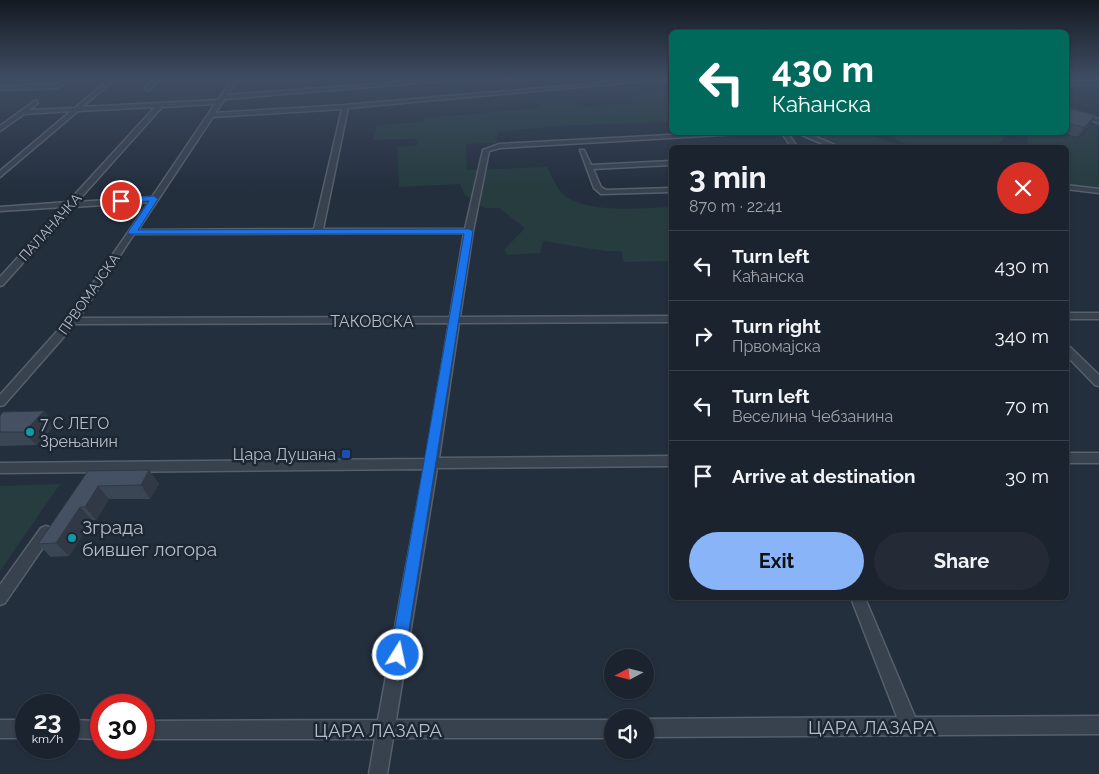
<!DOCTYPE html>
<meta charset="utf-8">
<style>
:root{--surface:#1b232e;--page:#242b36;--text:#f1f3f6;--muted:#a0a4aa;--line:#39404a;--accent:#8ab4f8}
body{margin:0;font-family:Raleway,sans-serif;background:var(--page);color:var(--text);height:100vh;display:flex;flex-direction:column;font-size:19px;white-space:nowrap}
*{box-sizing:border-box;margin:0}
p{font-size:16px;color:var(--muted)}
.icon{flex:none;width:28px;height:28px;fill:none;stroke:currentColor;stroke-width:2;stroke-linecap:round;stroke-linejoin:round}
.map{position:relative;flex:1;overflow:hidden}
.sheet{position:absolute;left:669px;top:145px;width:400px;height:455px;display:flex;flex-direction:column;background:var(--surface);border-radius:8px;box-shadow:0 1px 4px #0004,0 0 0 1px var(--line)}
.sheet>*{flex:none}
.guide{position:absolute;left:669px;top:30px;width:400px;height:105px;border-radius:8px;box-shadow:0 1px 4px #0004,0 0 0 1px var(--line);background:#00695c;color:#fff;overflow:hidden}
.needle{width:32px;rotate:263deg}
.tools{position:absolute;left:604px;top:649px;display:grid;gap:10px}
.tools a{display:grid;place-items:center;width:50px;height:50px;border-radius:50%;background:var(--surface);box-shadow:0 1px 4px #0004,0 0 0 1px var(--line);font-size:25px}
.speed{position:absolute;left:15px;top:694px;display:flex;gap:10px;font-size:25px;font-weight:700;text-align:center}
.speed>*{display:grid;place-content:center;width:65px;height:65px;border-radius:50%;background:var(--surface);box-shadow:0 1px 4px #0004,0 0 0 1px var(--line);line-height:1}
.speed small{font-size:12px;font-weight:400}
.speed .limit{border:8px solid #d22;background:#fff;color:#111}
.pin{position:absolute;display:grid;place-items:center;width:42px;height:42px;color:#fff;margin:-21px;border:2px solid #fff;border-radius:50%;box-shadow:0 1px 5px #0007}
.me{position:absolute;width:55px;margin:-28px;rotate:10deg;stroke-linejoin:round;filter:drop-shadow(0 0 4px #0008)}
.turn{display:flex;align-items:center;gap:18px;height:105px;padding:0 20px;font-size:22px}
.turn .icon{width:65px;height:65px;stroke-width:2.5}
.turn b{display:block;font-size:35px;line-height:42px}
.round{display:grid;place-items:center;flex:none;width:52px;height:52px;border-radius:26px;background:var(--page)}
.summary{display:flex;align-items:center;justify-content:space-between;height:85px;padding:0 20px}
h1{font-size:30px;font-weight:700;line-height:38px}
.primary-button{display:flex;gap:10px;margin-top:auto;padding:10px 20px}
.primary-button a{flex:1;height:58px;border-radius:30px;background:var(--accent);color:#111;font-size:20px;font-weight:700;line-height:58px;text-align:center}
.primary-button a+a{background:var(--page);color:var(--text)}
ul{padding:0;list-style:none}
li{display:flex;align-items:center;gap:15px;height:70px;padding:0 20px;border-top:1px solid var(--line)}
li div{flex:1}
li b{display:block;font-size:19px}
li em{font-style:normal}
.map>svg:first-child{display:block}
</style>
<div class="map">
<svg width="1099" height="774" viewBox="0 0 1099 774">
<rect width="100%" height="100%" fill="#242f3e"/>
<g fill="#263c3f">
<path d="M671 92V122L557 126 498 132 496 143 466 144 467 170 547 167C551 174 555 184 560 191 579 215 643 208 671 207V261L624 262 621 251H605L543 241 540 253 508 255 504 250 525 228 499 208H485L465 195 460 184 399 187 397 147 418 145 416 139 373 140 377 125 423 122 424 118 541 108 537 102 567 99 582 107 634 103 630 95Z"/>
<polygon points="1097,121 1099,190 1066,185 1066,148 1028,147 1027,133 1053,133 1079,138"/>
<polygon points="832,133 866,133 905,147 847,147 820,136"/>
<path d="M888 133H887H1008L995 148C965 148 909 156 888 133Z"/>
<polygon points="61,484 58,487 0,571 0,486"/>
</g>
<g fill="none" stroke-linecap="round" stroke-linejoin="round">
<defs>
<g id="minor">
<polygon points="64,79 70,79 57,88 0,90 0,86 56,84"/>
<path d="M109 79H115L82 107 218 100 232 79H238L227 95 443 79H466L225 99 215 113 345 105 646 79H666L348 108 323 229H465L483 150 499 144 725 132H774L500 148 489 151 473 231 460 317 671 316V322L459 323 439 458 671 456V466L437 468 396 720H612V738H393L387 774H369L375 739H144V721L378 720 424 469 0 473V463L426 459 449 323 75 324 4 405 0 406V395L68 319 149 202 73 207 3 285 0 286V277L64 207 0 211V207L68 202 155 107 78 111 0 177V171L71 111 24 114 0 131V126L36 100 38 103 29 110 75 108ZM215 104 152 197 77 202 162 107ZM342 109 314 229 138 230 213 117ZM464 233 450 317 79 318 134 234Z"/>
<polygon points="154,79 160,79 149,90 145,90 145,88"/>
<rect x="1066" y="81" width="33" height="4"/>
<polygon points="1066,108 1099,119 1099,123 1066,112"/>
<polygon points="781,132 787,132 796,145 795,148 788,148 790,145"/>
<polygon points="795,132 805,132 842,148 832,148"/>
<polygon points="580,150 584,150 591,165 671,161 671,165 593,169 601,187 606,190 671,188 671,192 601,194 594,188"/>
<polygon points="1066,185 1099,189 1099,193 1066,189"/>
<rect x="1066" y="313" width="33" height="6"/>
<polygon points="1066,346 1070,347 1099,375 1099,386 1095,385 1066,355"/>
<rect x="1066" y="453" width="33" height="10"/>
<polygon points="46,526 51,528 53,532 51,536 5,603 0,605 0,585 41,528"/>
<polygon points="851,598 865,598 915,717 1099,716 1099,734 645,737 645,719 897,717"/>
<rect x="0" y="720" width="26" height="18"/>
<polygon points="69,720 101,721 101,739 69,738"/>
</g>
</defs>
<use href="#minor" stroke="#565f6c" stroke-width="3"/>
<use href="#minor" fill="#38414e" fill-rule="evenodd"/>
</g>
<g fill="#3b4654">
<polygon points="1066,108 1096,115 1090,125 1078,137 1057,132 1066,132"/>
<polygon points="0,416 55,425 36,445 0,446"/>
<polygon points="149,470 159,484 150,499 109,499 96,520 92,520 69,556 51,557 38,544 88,471"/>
</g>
<g fill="#303945">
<polygon points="1096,115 1090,125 1078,137 1084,127"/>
<polygon points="44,411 55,425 36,445 24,432"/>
<polygon points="149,470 159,484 150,499 141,485"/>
<polygon points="98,486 109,499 96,520 85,507"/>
<polygon points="80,507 92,520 69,556 56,543"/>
</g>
<g fill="#455162" stroke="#303945">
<polygon points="1066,108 1096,115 1084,127 1066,123"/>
<polygon points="791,146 792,148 774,147"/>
<polygon points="44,411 24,432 0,432 0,416 3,412"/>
<polygon points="149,470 141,485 98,486 85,507 80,507 56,543 38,544 88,471"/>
</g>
<linearGradient id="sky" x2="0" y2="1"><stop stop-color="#141a22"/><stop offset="0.42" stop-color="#3f4d63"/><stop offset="1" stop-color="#3f4d63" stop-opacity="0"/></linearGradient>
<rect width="1099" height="187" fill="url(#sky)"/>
<polygon fill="#1a73e8" stroke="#114b97" points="154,196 158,199 138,230 469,229 473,231 404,661 398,663 393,661 390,655 464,234 129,234 128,232 149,201 121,203 117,201 121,199"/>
<g fill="#0f9aa8" stroke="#1d2633" stroke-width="2">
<circle cx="30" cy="432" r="5"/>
<circle cx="72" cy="538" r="5"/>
</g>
<rect fill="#1a4fb4" stroke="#1d2633" stroke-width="2" x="341" y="449" width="10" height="10" rx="2.5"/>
<g text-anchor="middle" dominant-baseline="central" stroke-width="5" stroke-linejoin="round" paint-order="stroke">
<g font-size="14" fill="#b4bcc9" stroke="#1d2633">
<text transform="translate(50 227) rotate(-48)">ПАЛАНАЧКА</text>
<text transform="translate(89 294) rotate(-55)">ПРВОМАЈСКА</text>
</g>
<g font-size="16" fill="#b4bcc9" stroke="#1d2633">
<text x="372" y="321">ТАКОВСКА</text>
</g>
<g font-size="16" fill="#b4bcc9" stroke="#1d2633" text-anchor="start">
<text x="40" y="423">7 С ЛЕГО<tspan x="40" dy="18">Зрењанин</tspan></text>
<text x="336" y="454" text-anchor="end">Цара Душана</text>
</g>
<g font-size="19" fill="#b4bcc9" stroke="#1d2633" text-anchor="start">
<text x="82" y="527">Зграда<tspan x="82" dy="22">бившег логора</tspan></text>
</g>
<g font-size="19" fill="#b4bcc9" stroke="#1d2633">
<text x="872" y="727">ЦАРА ЛАЗАРА</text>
<text x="378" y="730">ЦАРА ЛАЗАРА</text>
</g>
</g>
</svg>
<div class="tools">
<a><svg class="needle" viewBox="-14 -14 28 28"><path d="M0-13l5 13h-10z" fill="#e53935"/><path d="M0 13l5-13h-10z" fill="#a0a4aa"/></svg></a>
<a><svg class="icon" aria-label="sound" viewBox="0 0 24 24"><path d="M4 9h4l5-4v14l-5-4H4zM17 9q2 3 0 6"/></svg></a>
</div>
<div class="speed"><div>23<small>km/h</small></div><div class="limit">30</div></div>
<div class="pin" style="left:121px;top:201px;background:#d93025"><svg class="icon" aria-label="arrive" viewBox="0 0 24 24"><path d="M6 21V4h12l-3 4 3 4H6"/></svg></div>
<svg class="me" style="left:398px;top:655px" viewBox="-20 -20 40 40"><circle r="17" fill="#1a73e8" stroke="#fff" stroke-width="3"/><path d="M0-11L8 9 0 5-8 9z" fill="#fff"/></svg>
<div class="guide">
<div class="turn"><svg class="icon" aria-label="left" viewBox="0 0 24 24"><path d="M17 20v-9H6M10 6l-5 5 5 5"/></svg><div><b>430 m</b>Каћанска</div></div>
</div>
<section class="sheet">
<div class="summary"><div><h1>3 min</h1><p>870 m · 22:41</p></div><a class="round" style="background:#d93025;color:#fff"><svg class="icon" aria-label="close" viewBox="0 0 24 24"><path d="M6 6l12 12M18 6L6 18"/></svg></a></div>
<ul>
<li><svg class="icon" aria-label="left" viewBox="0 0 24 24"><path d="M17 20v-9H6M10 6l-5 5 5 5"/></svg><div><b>Turn left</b><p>Каћанска</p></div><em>430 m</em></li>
<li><svg class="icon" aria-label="right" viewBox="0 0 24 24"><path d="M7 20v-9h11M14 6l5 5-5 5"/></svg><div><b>Turn right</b><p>Првомајска</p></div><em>340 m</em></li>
<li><svg class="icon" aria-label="left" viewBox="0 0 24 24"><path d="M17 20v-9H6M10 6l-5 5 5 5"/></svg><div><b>Turn left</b><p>Веселина Чебзанина</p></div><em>70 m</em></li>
<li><svg class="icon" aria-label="arrive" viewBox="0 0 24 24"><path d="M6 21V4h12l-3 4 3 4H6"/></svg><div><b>Arrive at destination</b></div><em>30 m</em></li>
</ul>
<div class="primary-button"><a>Exit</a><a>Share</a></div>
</section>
</div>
